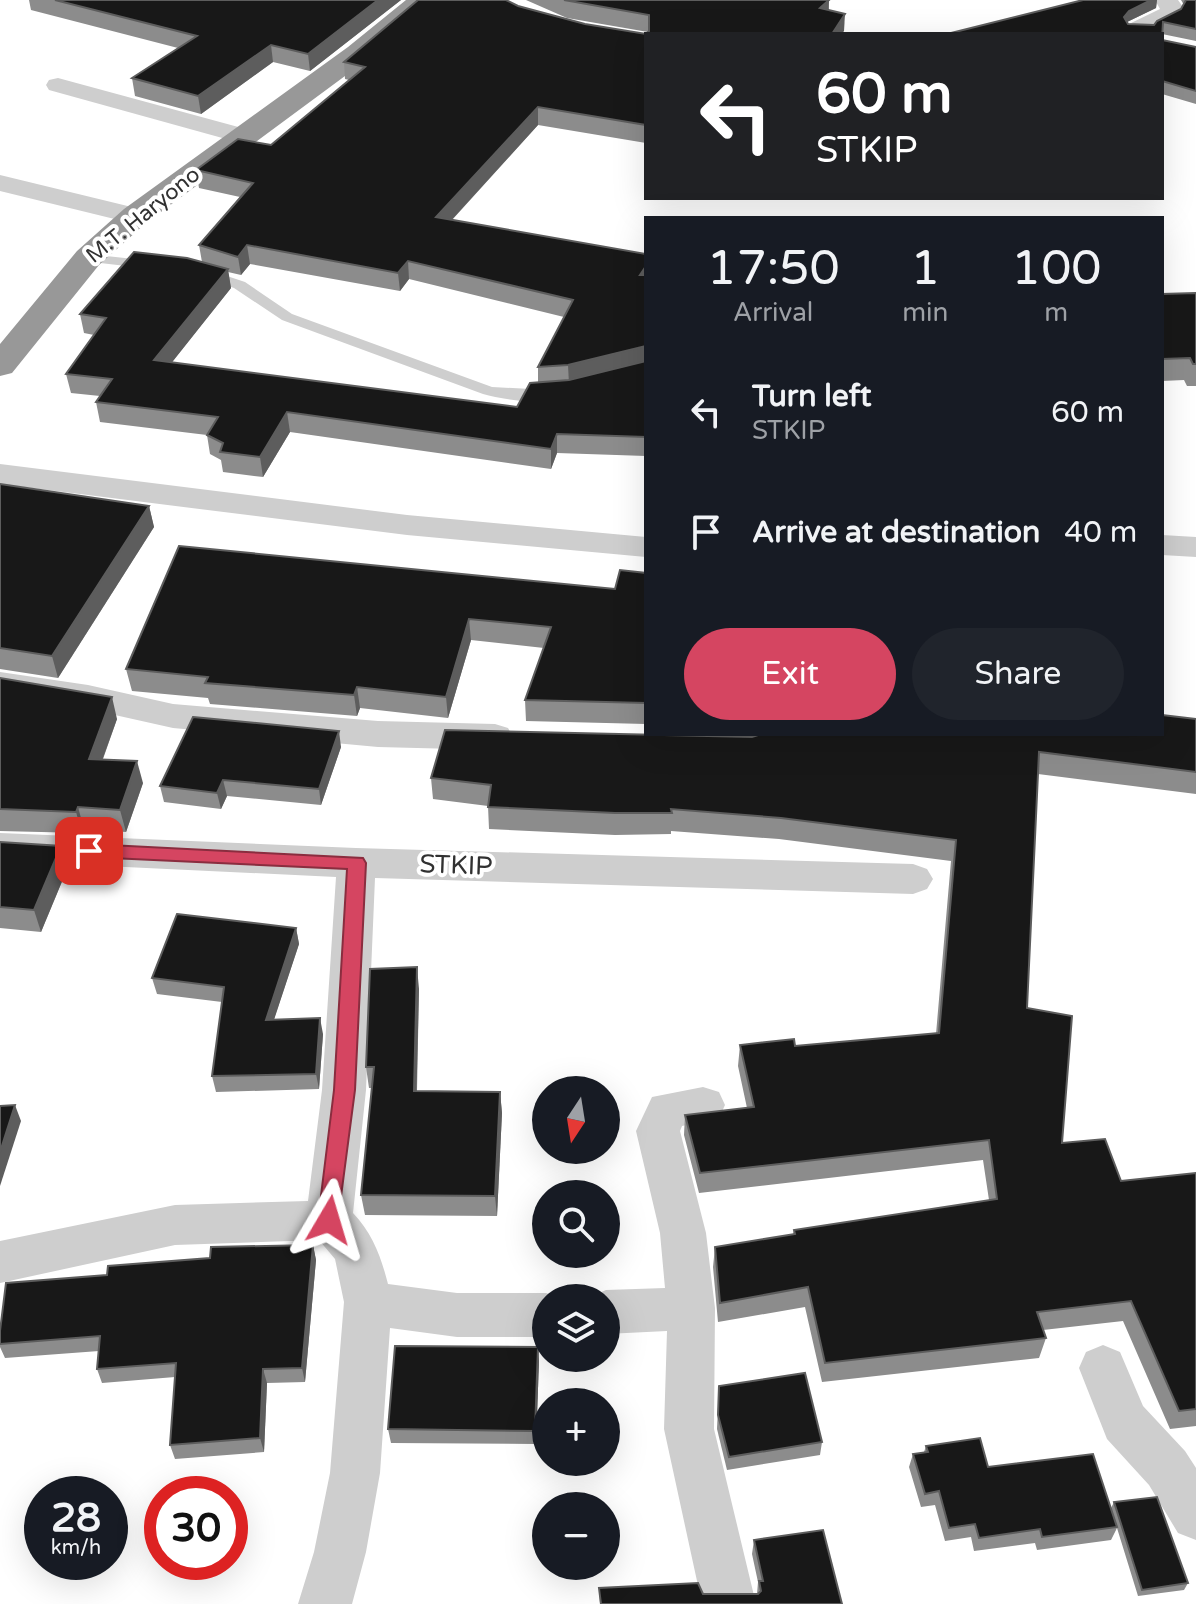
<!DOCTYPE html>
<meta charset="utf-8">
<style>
:root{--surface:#171b24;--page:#20242c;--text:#f1f3f6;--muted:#9ea1a6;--accent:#d54561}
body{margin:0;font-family:"Varela Round",sans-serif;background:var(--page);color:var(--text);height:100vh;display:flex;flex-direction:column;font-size:30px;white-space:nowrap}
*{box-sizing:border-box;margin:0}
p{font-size:26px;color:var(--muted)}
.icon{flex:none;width:44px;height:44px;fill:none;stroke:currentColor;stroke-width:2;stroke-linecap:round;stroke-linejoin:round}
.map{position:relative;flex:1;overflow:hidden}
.side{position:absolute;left:644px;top:216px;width:520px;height:520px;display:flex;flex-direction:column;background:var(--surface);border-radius:0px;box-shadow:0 8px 32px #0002}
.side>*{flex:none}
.banner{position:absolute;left:644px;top:32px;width:520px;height:168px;border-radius:0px;box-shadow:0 8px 32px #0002;background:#202124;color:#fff;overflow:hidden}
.needle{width:52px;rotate:192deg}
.buttons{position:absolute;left:532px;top:1076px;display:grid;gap:16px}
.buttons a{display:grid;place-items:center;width:88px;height:88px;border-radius:50%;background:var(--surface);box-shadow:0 8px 32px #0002;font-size:40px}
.speed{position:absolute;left:24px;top:1476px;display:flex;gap:16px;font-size:40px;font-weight:700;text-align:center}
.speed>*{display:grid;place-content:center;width:104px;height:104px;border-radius:50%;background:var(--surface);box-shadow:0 8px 32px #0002;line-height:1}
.speed small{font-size:20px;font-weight:400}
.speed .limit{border:12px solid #d22;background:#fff;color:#111}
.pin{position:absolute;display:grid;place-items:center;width:68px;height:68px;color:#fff;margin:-34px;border-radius:16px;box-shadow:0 4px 12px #0006}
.me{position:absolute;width:88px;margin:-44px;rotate:7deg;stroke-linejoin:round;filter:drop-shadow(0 0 6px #0008)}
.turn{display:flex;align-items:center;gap:28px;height:168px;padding:0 40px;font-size:36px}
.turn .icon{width:104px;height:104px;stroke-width:2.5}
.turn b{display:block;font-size:56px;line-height:68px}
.eta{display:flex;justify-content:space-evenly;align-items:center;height:136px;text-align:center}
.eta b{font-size:48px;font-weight:600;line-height:56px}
.cta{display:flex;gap:16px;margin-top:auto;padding:16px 40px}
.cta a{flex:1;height:92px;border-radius:48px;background:var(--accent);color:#fff;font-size:32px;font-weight:600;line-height:92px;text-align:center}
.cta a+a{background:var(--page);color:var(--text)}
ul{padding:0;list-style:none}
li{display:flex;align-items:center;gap:24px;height:120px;padding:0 40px}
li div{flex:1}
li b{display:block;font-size:30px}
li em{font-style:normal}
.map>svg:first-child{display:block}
</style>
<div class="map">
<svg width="1196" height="1604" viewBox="0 0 1196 1604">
<rect width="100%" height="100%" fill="#fff"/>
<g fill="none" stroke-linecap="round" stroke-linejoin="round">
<g fill="#cecece" fill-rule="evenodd">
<polygon points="88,254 152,261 159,265 152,269 83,261 83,255"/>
<path d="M203 268 245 282 292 314 492 387 549 390 557 395C541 407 502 399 483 394L282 320 234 288 198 275V269Z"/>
</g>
<g fill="#cecece" fill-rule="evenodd">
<polygon points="1155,0 1178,0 1183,7 1177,18 1150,31 1152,34 1128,34 1125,29 1129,24 1160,9"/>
<polygon points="58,78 253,131 257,136 253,141 244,144 49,90 46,85 49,80"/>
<polygon points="0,175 144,210 148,216 144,222 135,224 0,191"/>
<polygon points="0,464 407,515 646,537 646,557 407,535 0,484"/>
<polygon points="1162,535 1196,537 1196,557 1162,555"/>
<polygon points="0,672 88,685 173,704 378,721 495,724 508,728 513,737 508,746 495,750 378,747 173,728 88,709 0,696"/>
<path d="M0 833 356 848 913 864 927 869 933 879 927 889 913 894 375 878 366 1090 353 1213C373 1234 381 1257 388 1284L457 1293H546L559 1298H546V1337H457L390 1328 380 1473 366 1552 352 1604H298L314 1552 330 1473 344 1302 335 1259 319 1240 175 1245 0 1283V1241L175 1205 308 1201 322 1090 336 877 0 861Z"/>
<polygon points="703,1087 719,1092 725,1105 719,1118 682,1126 680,1131 706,1233 710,1267 715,1308 714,1429 756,1604 702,1604 664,1429 667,1331 606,1334 606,1298 588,1298 606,1290 665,1288 660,1233 636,1131 652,1097"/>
<polygon points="1103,1345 1120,1352 1143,1406 1185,1451 1196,1468 1196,1540 1178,1533 1149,1485 1107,1439 1079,1368 1086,1352"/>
</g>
<polygon fill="#989898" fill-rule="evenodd" points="406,0 435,0 368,59 146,223 99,265 12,373 0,376 0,344 77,251 124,209 348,47"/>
</g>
<g fill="#8c8c8c" fill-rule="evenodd">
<polygon points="29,0 401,0 310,71 273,62 201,114 135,96 132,78 178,48 31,10"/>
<path d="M526 0H829V10L844 31 646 34V143L538 125 452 220 646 254V456L557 453 551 469 290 432 263 477 223 472 221 460 210 454 207 435 100 422 96 402 100 396 71 393 66 374 94 335 84 333 80 314 202 262 199 245 240 197 199 188 196 170 271 145 349 80 345 79 344 62 518 6 585 24 646 34 648 32 567 18ZM250 264 400 291 409 279 564 317 538 367V382L517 407 171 363 231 288 228 272 241 275Z"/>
<polygon points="1083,0 1157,0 1156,8 1127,22 1128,24 1154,25 1181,9 1184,5 1181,0 1196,0 1196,41 1162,34 1162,40 1196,47 1196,104 1162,94 1162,34 947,34"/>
<polygon points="1196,293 1196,386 1187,386 1184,380 1162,381 1162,294"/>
<polygon points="0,484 149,506 154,527 58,678 0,669"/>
<polygon points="646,573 646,724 526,721 525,700 544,648 471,640 448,718 360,708 357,716 210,704 208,698 132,691 126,669 615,589"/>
<polygon points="0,678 117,719 103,759 143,783 126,832 84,829 82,833 0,831"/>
<polygon points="1196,719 1196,794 1038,774 1027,1008 1062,1143 1121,1181 1196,1173 1196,1426 1170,1429 1123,1321 1043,1330 1046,1338 1039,1358 822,1382 805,1307 718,1322 713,1267 715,1247 793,1234 794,1230 989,1200 983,1160 699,1193 684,1135 685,1115 747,1108 738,1066 740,1045 795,1046 936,1034 951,861 779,839 671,831 671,834 615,835 489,829 488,806 433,799 431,778 752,737"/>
<polygon points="341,747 321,805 227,796 221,809 164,802 160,786"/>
<polygon points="0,842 61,846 68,867 41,932 0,928"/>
<polygon points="296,928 299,944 274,1019 323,1034 319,1089 216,1092 212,1076 222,1002 157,994 152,978"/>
<polygon points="419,989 417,1091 500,1092 502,1113 497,1216 365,1215 361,1195 372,1088 369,1088 366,1067"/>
<polygon points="313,1245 316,1260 305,1382 267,1383 264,1452 175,1459 170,1445 175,1377 102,1383 97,1369 99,1351 5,1358 0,1347 0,1331 107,1275 210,1258"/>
<polygon points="539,1361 536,1444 391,1443 388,1429"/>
<polygon points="719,1386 822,1442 820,1455 727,1470 717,1429"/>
<polygon points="926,1446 1111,1508 1114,1502 1188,1583 1184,1590 1138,1596 1117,1528 1111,1540 1037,1550 1035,1543 974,1551 971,1537 945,1541 935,1505 921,1507 909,1467 913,1454 924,1452"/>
<polygon points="754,1540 842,1604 600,1604 599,1588 703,1594 757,1594 758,1582 752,1554"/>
</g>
<g fill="#5d5d5d">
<polygon points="378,0 401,0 310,71 308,54"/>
<polygon points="829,0 828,17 820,8"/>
<polygon points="1151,0 1157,0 1156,8 1127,22 1124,17 1129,11"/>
<polygon points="845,14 844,31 842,34 832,34"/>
<polygon points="271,45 273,62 201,114 198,96"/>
<polygon points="538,107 538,125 437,236 436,217"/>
<polygon points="247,245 250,264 241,275 238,257"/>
<polygon points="408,261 409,279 400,291 398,273"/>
<polygon points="646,266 646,284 640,275"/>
<polygon points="228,269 231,288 158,380 154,360"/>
<polygon points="646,346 645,365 569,384 568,365"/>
<polygon points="287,412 290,432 263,477 260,457"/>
<polygon points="557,434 557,453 551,469 551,449"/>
<polygon points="149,506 154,527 58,678 52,656"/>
<polygon points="469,619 471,640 448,718 446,697"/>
<polygon points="357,687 360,708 357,716 354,695"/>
<polygon points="112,697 117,719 95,780 89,759"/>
<polygon points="339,731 341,747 321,805 319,789"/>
<polygon points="137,761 143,783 126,832 120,810"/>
<polygon points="223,780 227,796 221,809 217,793"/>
<polygon points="78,807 84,829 82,833 76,812"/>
<polygon points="61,846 68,867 41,932 34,910"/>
<polygon points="296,928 299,944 269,1035 266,1020"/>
<polygon points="417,967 419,989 416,1112 414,1091"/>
<polygon points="320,1018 323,1034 319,1089 316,1074"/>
<polygon points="500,1092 502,1113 497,1216 495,1196"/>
<polygon points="15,1105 21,1121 0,1186 0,1152"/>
<polygon points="313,1245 316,1260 305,1382 302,1368"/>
<polygon points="538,1347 539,1361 536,1444 535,1431"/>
<polygon points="263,1369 267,1383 264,1452 260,1438"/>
</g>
<g fill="#181818" stroke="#5d5d5d" stroke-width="2">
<polygon points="55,0 378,0 308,54 271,45 198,96 132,78 197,36"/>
<polygon points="418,0 506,0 518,6 585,24 646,34 649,31 649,15 564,0 829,0 820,8 845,14 832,34 646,34 646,125 538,107 436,217 646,254 646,266 640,275 646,275 646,346 568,365 538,367 573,300 408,261 398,273 247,245 238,257 199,245 253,183 196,170 238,139 271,145 365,67 344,62"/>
<polygon points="1083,0 1151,0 1129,11 1124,17 1128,24 1154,25 1157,21 1181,9 1186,0 1196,0 1196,29 1163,22 1162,40 1196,47 1196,91 1162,81 1162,34 947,34"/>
<polygon points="134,252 187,258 228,269 154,360 517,407 530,383 569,380 646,361 646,437 557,434 551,449 287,412 260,457 220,452 223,443 207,435 218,417 96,402 112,379 66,374 106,318 80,314"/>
<polygon points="1196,293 1196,364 1193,364 1190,358 1162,359 1162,294"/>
<polygon points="0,484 149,506 52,656 0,648"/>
<polygon points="179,546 615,589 620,570 646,573 646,703 525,700 551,627 469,619 446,697 357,687 354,695 205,683 208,677 126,669"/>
<polygon points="0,678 112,697 89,759 137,761 120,810 78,807 76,812 0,809"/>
<polygon points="1162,715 1196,719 1196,772 1039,752 1027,1008 1072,1016 1062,1143 1105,1139 1121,1181 1196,1173 1196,1409 1179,1411 1131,1301 1037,1312 1046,1338 825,1363 808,1287 720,1303 715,1247 795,1234 794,1230 997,1199 989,1140 700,1173 685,1115 754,1107 740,1045 794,1039 795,1046 939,1033 956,840 781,818 671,809 672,813 615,813 488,807 491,785 431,778 445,730 752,737 761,734 1162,734"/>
<polygon points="193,717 339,731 319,789 223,780 217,793 160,786"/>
<polygon points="0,842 61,846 34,910 0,907"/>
<polygon points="177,914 296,928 266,1020 320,1018 316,1074 212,1076 224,987 152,978"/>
<polygon points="417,967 414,1091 500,1092 495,1196 361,1195 374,1067 366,1067 370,969"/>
<polygon points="15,1105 0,1152 0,1106"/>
<polygon points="313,1245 302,1368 263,1369 260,1438 170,1445 176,1363 97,1369 100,1336 0,1344 0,1331 6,1283 107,1275 108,1266 210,1258 211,1247"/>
<polygon points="395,1346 538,1347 535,1431 388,1429"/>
<polygon points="805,1373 822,1442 729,1457 718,1415 719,1386"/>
<polygon points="980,1438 988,1467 1093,1454 1117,1527 1042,1537 1040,1529 979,1538 975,1524 949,1528 939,1491 925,1494 913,1454 928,1452 926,1446"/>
<polygon points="1157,1497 1188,1583 1142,1590 1114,1502"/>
<polygon points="823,1530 842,1604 601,1604 599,1588 698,1583 703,1594 758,1594 761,1591 759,1581 763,1581 754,1540"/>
</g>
<polygon fill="#d54561" stroke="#8a2d3f" stroke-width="2" points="89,844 363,858 366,863 355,1090 337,1227 329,1229 322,1227 318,1220 334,1090 347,869 89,857 80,851"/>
<g text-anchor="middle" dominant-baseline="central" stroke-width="8" stroke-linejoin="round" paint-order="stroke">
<g font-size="22" fill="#313131" stroke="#fff">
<text transform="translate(143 215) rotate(-39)">M.T. Haryono</text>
</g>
<g font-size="26" fill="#313131" stroke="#fff">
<text transform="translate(456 865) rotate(2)">STKIP</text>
</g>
</g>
</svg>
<div class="buttons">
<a><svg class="needle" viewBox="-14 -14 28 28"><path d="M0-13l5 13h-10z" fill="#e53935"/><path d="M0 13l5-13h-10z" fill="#9ea1a6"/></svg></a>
<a><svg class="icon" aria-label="search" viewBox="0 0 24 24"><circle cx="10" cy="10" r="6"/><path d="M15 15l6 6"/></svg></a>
<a><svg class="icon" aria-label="layers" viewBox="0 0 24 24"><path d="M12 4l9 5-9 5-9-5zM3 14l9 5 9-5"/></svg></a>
<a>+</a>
<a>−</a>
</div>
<div class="speed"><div>28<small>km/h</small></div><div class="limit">30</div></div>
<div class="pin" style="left:89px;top:851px;background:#d93025"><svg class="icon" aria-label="arrive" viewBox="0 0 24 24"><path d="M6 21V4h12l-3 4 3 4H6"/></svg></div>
<svg class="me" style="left:329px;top:1220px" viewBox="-20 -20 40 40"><path d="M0-17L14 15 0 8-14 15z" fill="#d54561" stroke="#fff" stroke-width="4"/></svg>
<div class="banner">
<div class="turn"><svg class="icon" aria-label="left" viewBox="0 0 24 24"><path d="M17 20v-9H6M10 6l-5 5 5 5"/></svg><div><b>60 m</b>STKIP</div></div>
</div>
<section class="side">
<div class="eta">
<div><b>17:50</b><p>Arrival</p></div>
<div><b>1</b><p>min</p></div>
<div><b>100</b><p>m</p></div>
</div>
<ul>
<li><svg class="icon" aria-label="left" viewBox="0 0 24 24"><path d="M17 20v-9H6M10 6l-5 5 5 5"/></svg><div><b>Turn left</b><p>STKIP</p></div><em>60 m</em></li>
<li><svg class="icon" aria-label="arrive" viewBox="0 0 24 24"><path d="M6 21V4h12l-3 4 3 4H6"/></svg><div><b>Arrive at destination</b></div><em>40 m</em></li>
</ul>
<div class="cta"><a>Exit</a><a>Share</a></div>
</section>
</div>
